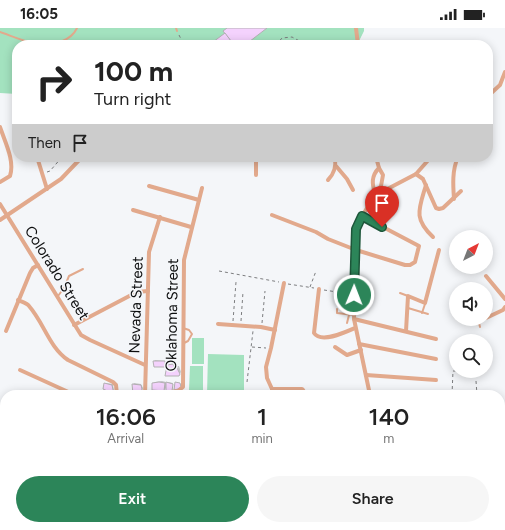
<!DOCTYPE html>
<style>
:root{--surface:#fff;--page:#f6f6f6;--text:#222;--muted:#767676;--accent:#2c8559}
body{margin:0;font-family:Figtree,sans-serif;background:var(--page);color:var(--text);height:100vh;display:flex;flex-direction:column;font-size:15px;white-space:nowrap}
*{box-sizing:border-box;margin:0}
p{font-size:13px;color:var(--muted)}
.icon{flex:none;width:22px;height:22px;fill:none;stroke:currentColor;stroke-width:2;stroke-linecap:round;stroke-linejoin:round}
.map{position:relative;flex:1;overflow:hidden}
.panel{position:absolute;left:0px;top:362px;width:505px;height:140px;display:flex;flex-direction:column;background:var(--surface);border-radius:16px 16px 0 0;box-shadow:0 2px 10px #0003}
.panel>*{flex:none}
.guide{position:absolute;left:12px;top:12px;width:481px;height:122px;border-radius:16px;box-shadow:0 2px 10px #0003;background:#fff;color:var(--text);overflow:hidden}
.needle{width:26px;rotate:42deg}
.tools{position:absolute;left:449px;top:202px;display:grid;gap:8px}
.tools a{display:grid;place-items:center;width:44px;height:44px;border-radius:50%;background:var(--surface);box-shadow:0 2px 10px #0003;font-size:20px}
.pin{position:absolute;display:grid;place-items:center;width:34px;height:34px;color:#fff;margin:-41px -17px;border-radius:50% 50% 50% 0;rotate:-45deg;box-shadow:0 0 4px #0007}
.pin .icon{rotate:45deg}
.me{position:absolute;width:44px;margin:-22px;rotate:1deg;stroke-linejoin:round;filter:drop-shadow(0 0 3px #0008)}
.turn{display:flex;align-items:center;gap:14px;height:84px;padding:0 16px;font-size:18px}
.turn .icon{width:52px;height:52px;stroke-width:2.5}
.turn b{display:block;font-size:28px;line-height:34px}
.then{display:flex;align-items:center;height:38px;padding:0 16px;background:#0003;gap:8px;font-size:15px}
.eta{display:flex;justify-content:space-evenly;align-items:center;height:68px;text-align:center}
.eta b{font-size:24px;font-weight:600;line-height:28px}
.action{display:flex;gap:8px;margin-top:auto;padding:8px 16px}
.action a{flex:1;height:46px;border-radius:24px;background:var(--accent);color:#fff;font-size:16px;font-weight:600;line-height:46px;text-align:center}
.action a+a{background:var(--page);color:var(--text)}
.status{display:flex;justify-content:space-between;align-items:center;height:28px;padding:0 20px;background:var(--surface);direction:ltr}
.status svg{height:11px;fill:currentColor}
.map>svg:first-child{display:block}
</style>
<div class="status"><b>16:05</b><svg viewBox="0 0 49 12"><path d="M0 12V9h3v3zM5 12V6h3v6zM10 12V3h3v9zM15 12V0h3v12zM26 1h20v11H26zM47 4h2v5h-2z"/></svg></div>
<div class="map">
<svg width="505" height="502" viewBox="0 0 505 502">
<rect width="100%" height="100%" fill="#f4f6f9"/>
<g fill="#e5edf6">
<polygon points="5,466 5,497 35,497 34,502 0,502 0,477"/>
<polygon points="326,497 381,497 382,502 327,502"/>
</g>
<g fill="#a3e2bf">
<polygon points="0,0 364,0 364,3 357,17 17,17 17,66 0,65"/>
<rect x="192" y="310" width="12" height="26"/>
<polygon points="208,326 244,327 244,365 253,365 253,367 207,367"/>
<polygon points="190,338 203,338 203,362 189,362"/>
</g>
<g fill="#0003">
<polygon points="155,332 166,333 166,337 165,338 154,333"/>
<polygon points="175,335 175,338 179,338 181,344 179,347 168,338 170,336"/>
<polygon points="162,353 166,354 166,356 168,354 173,355 172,361 171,362 167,359 164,362 153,355 155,354"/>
<polygon points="106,355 113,356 114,365 104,361"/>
<polygon points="134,355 141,356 143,360 141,365 133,356"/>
<circle cx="150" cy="499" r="2"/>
<polygon points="95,497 99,497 98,502 94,502"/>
<polygon points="131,497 135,497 134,501 132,501"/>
<polygon points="142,497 145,497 144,501 142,501"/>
<polygon points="195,497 200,497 199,499 195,499"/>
<polygon points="215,500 219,500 220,502 214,502"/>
</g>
<g fill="#f4d2fd" stroke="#b3b1b3">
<polygon points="227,0 267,0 245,17 234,17 223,3"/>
<polygon points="225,5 234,17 209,17"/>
<polygon points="153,333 165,333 165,339 154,339"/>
<polygon points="173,336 174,339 177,340 180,346 179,348 165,348 167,337"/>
<polygon points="159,354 165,355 164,363 152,362 152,355"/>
<polygon points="166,354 173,356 172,363 166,363"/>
<polygon points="175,354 180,355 181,359 178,361 174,362"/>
<polygon points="104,355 112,357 114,366 103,361"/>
<polygon points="132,356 141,357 142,361 141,366 133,366"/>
<polygon points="418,364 430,364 430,367 419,367"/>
<polygon points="5,466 5,494 0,493 0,477"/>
<polygon points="21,497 33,497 31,502 20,502"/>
<polygon points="173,497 181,498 180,502 173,502"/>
<polygon points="454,497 462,497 463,502 454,502"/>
</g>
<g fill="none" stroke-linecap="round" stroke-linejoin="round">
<g stroke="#7c7d7f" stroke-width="1" stroke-dasharray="3 3" stroke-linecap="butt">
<polyline points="179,7 184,17"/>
<polyline points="276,17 282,10 292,9 307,17"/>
<polyline points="47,144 50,143 62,129"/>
<polyline points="219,243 279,254"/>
<polyline points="288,256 314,260"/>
<polyline points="310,259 316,243"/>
<polyline points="324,262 350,266"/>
<polyline points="233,293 236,254"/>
<polyline points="241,293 243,264"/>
<polyline points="262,295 265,263"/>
<polyline points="252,319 266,320"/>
<polyline points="464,343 469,343"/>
<polyline points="476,353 477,367"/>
<polyline points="247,354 253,303"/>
<polyline points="452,367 453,343 456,343"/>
</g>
<g stroke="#e2a98c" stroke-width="2">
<polyline points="176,0 177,3"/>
<path d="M0 4C12 8 27 15 39 16 53 18 71 13 77 0"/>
<polyline points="400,265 408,268"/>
<polyline points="58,268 64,260 69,248 83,241"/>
<path d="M353 273H343L341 274 340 278C343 284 347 284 354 284"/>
<polyline points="408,280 428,286"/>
<polyline points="337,281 337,285 354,287"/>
<polyline points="422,285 425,276"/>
<polyline points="478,291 480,299"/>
<polyline points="347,295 349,287"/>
<polyline points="183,300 189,302 192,306 188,313 184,315"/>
<polyline points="165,502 166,497"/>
<polyline points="236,502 236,497"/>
</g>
<g stroke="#e2a98c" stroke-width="4">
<polyline points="356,0 358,17"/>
<polyline points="488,68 500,57 505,44"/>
<path d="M0 99C5 114 15 133 10 148L0 154"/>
<polyline points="37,129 47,161"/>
<polyline points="256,129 256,147"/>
<polyline points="336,138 347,151 353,162"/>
<polyline points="416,146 423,151 436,180 439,181 443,180 461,163"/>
<path d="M328 152C335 145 336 138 335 129"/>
<path d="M426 157C419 181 413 190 433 209"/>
<polyline points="149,158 199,172"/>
<path d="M375 166C372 156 371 148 379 140L376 129"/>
<polyline points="374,168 416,146 431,129"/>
<path d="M454 171C453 157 452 142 458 129"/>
<polyline points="0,176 81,307 90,312 145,337"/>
<polyline points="133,182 191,199"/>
<polyline points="272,187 316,204 328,211 356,222 405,237 410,237 415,234 419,218 362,188"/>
<polyline points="0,192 61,151 82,129"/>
<polyline points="486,248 505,271"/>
<path d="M319 261 314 305C321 316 346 304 355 300"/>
<path d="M18 272C22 274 27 275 29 278 44 295 49 319 68 332L113 354 116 357 117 367"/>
<polyline points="486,290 503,282 505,279"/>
<polyline points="354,291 436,311"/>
<polyline points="479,293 483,291"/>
<polyline points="218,296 261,299 275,302"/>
<polyline points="74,297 137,264 148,263"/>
<polyline points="6,303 30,245 33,240 38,237"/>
<polyline points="406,303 408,268 425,275 439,222"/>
<polyline points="359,316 436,331"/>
<polyline points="335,319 347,327 361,322"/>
<polyline points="20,342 75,367"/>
<polyline points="366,347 436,352"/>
<polyline points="272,361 302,361 303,362 306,367"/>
<polyline points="145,367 149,224 160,189"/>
<polyline points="152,367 178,363 183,359 184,232 202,160"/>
<polyline points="272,367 272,361 267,350 266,339 271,320 284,255"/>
<polyline points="370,367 354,291 356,201 362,188 381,158 383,147 379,140"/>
<polyline points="500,475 504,477 504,502"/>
<polyline points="54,497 54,502"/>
<polyline points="69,497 70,502"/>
<polyline points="284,497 284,502"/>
<polyline points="113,502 114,497"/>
</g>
<g stroke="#e2a98c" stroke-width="5">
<polyline points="500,404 505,402"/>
<polyline points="385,497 385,502"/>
<polyline points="451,497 452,502"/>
</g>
</g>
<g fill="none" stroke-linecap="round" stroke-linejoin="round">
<defs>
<polyline id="route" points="354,267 356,201 362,188 382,199"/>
</defs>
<use href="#route" stroke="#1d563a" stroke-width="10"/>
<use href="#route" stroke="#2c8559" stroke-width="7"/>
</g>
<g text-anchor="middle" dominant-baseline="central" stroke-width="3" stroke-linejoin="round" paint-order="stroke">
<g font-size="15" fill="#0c0d0e" stroke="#f4f6f9">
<text transform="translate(57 245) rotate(58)">Colorado Street</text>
<text transform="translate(136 277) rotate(-88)">Nevada Street</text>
<text transform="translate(172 287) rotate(-89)">Oklahoma Street</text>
</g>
</g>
</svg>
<div class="tools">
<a><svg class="needle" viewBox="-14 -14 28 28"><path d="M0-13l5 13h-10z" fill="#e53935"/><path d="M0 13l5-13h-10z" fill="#767676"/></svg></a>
<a><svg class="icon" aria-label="sound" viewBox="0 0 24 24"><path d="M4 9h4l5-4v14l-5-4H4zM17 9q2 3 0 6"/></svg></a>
<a><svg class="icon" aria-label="search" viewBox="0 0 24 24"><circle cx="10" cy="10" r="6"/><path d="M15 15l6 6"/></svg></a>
</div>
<div class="pin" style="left:382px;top:199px;background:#d93025"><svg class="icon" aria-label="arrive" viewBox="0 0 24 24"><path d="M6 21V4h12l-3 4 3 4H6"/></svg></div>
<svg class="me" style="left:354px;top:267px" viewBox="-20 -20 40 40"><circle r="17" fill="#2c8559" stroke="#fff" stroke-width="3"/><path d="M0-11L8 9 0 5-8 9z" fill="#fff"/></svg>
<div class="guide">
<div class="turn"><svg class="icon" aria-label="right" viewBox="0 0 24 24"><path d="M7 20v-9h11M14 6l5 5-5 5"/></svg><div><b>100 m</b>Turn right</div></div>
<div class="then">Then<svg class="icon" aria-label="arrive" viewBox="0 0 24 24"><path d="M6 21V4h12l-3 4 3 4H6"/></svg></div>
</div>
<section class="panel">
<div class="eta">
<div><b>16:06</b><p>Arrival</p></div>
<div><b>1</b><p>min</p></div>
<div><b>140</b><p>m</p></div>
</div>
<div class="action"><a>Exit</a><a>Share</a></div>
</section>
</div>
